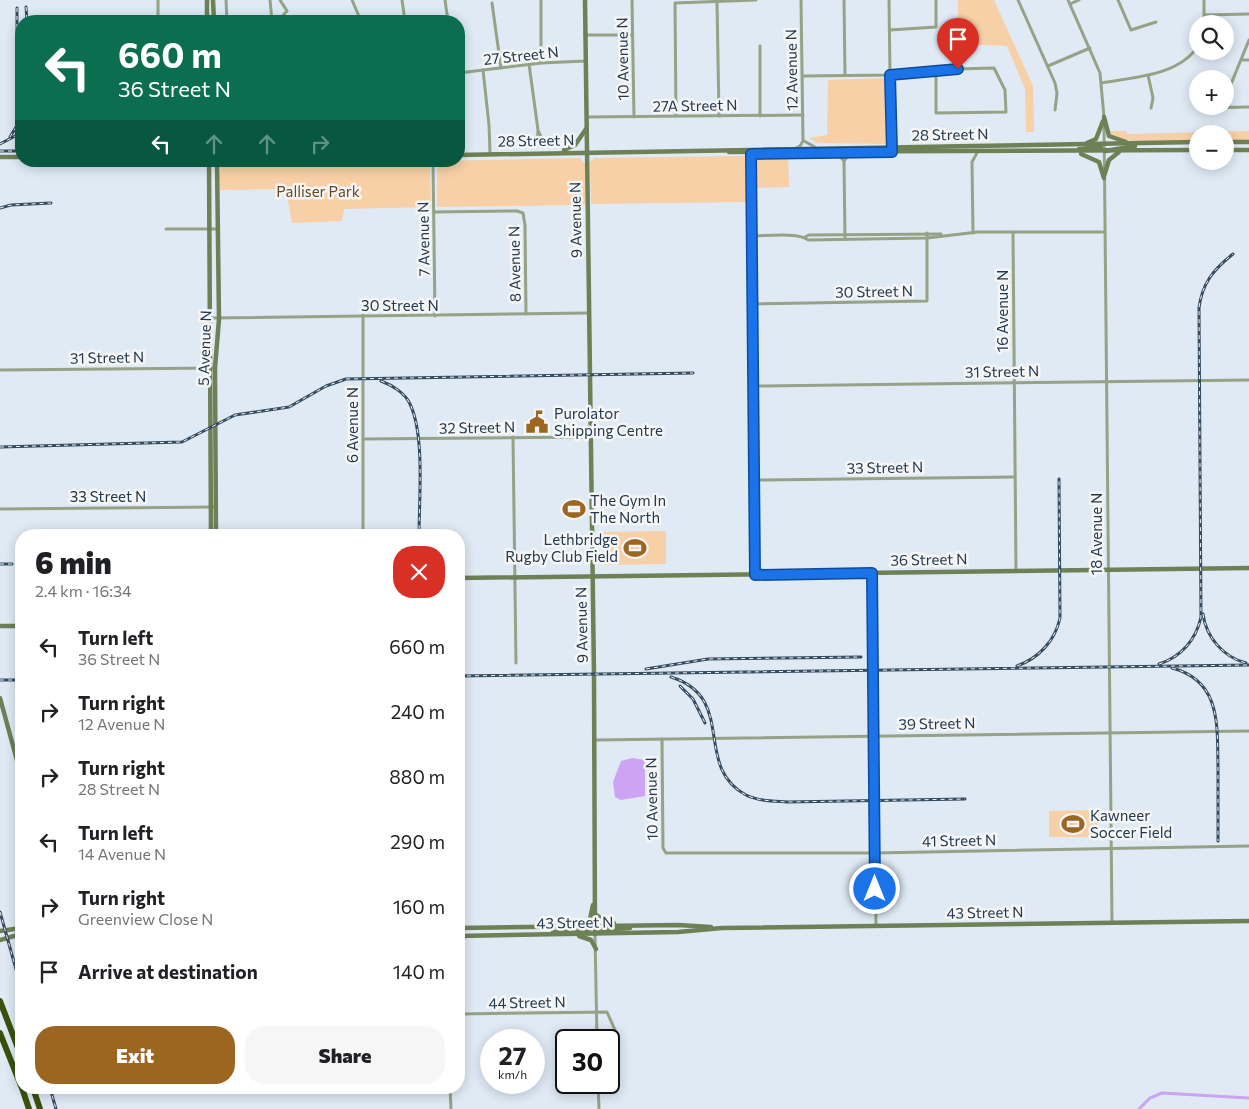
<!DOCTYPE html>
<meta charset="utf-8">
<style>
:root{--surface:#fff;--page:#f6f6f6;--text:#202124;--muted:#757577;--accent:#9c6520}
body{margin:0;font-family:Commissioner,sans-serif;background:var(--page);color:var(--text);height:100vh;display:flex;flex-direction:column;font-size:19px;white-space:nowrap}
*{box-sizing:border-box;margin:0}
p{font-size:16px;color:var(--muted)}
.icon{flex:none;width:28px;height:28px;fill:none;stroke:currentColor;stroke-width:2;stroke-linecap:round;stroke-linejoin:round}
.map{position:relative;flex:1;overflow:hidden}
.panel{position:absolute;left:15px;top:529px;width:450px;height:565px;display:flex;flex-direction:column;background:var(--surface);border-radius:20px;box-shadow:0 2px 12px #0003}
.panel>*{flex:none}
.banner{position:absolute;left:15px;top:15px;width:450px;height:152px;border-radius:20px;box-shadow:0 2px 12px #0003;background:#0b6e4f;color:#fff;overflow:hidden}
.tools{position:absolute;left:1189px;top:15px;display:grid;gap:10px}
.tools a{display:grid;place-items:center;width:45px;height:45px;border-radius:50%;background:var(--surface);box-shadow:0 2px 12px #0003;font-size:25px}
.speed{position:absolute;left:480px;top:1029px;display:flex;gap:10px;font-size:25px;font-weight:700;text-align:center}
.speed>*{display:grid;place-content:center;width:65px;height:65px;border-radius:50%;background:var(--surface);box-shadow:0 2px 12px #0003;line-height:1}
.speed small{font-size:12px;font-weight:400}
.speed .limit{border:2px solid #111;border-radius:8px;background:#fff;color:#111}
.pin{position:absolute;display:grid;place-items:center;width:42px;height:42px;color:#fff;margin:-51px -21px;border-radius:50% 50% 50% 0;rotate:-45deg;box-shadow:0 0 5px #0007}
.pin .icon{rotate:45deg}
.me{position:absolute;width:55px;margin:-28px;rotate:0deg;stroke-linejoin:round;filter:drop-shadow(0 0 4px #0008)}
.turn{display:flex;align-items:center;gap:18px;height:105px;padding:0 20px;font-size:22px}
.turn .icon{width:65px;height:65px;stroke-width:2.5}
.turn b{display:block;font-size:35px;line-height:42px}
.lanes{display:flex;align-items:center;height:48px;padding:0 20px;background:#0003;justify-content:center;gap:25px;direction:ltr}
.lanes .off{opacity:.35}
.round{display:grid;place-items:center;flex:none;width:52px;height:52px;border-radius:20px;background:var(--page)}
.overview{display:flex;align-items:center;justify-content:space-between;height:85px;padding:0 20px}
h1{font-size:30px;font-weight:800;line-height:38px}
.primary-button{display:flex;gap:10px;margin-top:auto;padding:10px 20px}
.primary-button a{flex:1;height:58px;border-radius:20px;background:var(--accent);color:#fff;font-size:20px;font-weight:800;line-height:58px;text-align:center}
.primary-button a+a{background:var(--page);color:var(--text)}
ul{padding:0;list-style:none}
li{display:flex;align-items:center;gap:15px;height:65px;padding:0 20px}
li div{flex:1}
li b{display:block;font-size:19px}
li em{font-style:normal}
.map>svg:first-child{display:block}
</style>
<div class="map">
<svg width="1249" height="1109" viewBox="0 0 1249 1109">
<rect width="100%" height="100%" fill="#dfeaf5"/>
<g fill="#f7d0a7">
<polygon points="958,0 994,0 1033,86 1034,132 1026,132 1025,89 1007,46 958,44"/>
<polygon points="887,78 889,144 817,143 809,138 827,135 828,80"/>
<path d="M1109 131H1126L1127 134 1249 131V140H1225V134H1198L1197 141H1135C1126 140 1114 139 1109 131Z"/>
<polygon points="788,154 789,187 755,188 755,156"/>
<polygon points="745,156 748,158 748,202 591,204 590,162 594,158"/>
<polygon points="580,158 585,164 585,205 437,207 437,161"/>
<path d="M228 161H430L431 207 344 209 342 221 292 223 286 189 220 190C219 179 217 166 228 161Z"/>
<polygon points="666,531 666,564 604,565 603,532"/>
<polygon points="1097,810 1097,837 1049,837 1049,811"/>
</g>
<polygon fill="#cda3f3" points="632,758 645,760 645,796 621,800 615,797 613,782 621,761"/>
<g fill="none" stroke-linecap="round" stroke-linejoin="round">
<polyline stroke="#cda3f3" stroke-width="3" points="1139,1109 1150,1098 1162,1093 1249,1098"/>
<g stroke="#95a286" stroke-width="3">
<polyline points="158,0 158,21"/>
<polyline points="226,0 227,21"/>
<polyline points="270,0 272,21"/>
<polyline points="352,0 361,21"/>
<polyline points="402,0 405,21"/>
<polyline points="445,0 448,21"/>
<polyline points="541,0 541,63"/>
<polyline points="632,0 634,117"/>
<polyline points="844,0 845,75"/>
<polyline points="889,0 891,149"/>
<polyline points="1018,0 1055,83 1057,93 1055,110"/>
<polyline points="1068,0 1100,73 1104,117"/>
<polyline points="1118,0 1131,30 1156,22"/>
<polyline points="717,2 719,116"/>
<polyline points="492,3 501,68"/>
<polyline points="1070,4 1079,0"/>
<polyline points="1204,15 1249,14"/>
<polyline points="278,21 287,11 280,0"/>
<polyline points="1204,24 1204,0"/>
<polyline points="890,30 936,27 936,0"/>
<polyline points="585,35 632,35"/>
<polyline points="760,46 760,116"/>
<polyline points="1241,60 1249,60"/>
<polyline points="529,64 538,130 543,141 541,144 537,143 538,130"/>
<polyline points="1048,66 1090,48"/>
<polyline points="483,70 489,125 490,153"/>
<polyline points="459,73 541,63 586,61"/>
<polyline points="1148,75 1153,98 1151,108"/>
<polyline points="803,76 890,75 957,69 994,68 1005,90 1006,112 936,113 936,72"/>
<path d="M1102 83C1133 77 1179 76 1198 46"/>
<polyline points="1229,107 1231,84 1249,40"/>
<polyline points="1202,108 1249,107"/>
<polyline points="676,116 675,3 756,0"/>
<polyline points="587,117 803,115"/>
<polyline points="1104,123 1112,923"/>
<polyline points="804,141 815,147"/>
<polyline points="796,148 800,146 803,141 801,0"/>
<polyline points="751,152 755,575"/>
<polyline points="837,153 844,161 845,239"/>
<polyline points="433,161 435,316"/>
<polyline points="844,161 850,153"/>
<polyline points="434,212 517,211 523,213 525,225 526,314"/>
<polyline points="166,229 218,229"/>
<polyline points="973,233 972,162 978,151"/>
<path d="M753 236C765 236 800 232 808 240L927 238 978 232H1013"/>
<polyline points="805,237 809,235 941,234"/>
<polyline points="753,304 927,301 927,233"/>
<polyline points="363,315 363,535"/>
<polyline points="211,318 589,313"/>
<polyline points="0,370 215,368"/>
<polyline points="755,386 1249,380"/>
<polyline points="513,437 516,663"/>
<polyline points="363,439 591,437"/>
<polyline points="755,480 1015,477"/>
<polyline points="0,509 216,507"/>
<polyline points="1016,571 1013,232 1105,232"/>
<polyline points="872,573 876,926"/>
<polyline points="662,739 663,848 666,853 875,853 1249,846"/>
<polyline points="595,740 1249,731"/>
<polyline points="14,747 21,747"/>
<polyline points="595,934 597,1040"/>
<polyline points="459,1014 607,1012 615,1030 614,1076"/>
<polyline points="598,1082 599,1109"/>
<polyline points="450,1088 451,1109"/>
</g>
<g stroke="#6d8056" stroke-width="4.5">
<polyline points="207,0 207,21"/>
<polyline points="213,0 214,21"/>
<polyline points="585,0 594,675 595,934"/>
<polyline points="1104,117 1109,136 1126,142"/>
<polyline points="1225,142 1249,142"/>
<polyline points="1087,143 1096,139 1103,121"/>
<polyline points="1079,149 1101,147"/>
<polyline points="564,150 575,145 586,129"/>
<polyline points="1225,150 1249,150"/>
<polyline points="1105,151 1135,146"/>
<polyline points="729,152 1198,150"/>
<polyline points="1081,154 1099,162 1104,178"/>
<polyline points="459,155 1198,142"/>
<polyline points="0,157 21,157"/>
<polyline points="209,161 211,535"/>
<polyline points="1104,176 1109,160 1119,152"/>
<polyline points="216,535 215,368 219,319 217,161"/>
<polyline points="459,578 1249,568"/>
<polyline points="0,626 21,626"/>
<polyline points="0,698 21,775"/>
<polyline points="595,914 606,922 614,923"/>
<polyline points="582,925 590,919 593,905"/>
<polyline points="459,928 678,925 711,927"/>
<polyline points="0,931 21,928"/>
<polyline points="553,932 588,930 594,927"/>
<polyline points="597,933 602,930 630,928"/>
<polyline points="459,936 678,932 722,928 1249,921"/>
<polyline points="579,936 591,940 596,949"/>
<polyline points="0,940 21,934"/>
</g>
<g stroke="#3a520d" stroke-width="6">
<polyline points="0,1001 21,1056"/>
<polyline points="0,1033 21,1086"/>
<polyline points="22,1088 29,1109"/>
<polyline points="33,1088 40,1109"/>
</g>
<defs>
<g id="rail">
<polyline points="26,7 27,21"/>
<polyline points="17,8 17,45 21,70"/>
<polyline points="10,137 21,119"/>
<polyline points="0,144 21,133"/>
<polyline points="0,151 21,151"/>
<polyline points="0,208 11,205 51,203"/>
<path d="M381 381C392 385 405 393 410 404 425 435 419 500 419 535"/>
<polyline points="0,447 182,442 235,415 289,407 326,386 346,379 693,373"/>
<polyline points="0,564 12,564"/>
<path d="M1203 614C1206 637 1223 657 1246 663"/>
<path d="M1159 664C1181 657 1196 640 1201 617L1199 308C1202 283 1214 269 1233 254"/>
<path d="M1017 666C1039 658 1055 641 1060 618L1059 479"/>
<path d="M1172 668C1222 681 1217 727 1218 767 1218 792 1218 816 1218 841"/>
<polyline points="646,669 708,659 861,657"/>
<polyline points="459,676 1249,665"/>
<path d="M671 677C738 698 692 766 746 795 758 801 773 801 787 802L965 799"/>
<polyline points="0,680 21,680"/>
<polyline points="680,686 693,699 705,723"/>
<polyline points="0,912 21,987"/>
<polyline points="50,1088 56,1109"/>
</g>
</defs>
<use href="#rail" stroke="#364c60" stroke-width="3"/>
<use href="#rail" stroke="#f6f6f6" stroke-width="1" stroke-dasharray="4" stroke-linecap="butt"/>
</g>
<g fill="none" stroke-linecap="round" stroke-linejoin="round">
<defs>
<polyline id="route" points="875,889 872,573 755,575 751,154 892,152 890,75 958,69"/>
</defs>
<use href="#route" stroke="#114b97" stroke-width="12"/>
<use href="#route" stroke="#1a73e8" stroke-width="9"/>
</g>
<defs>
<symbol id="civic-bare" viewBox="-9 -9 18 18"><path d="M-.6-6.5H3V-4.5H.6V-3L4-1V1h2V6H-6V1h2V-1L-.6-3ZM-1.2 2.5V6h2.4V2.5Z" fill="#9c6520" stroke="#f6f6f6" stroke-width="2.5" paint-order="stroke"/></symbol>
<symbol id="stadium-bare" viewBox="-9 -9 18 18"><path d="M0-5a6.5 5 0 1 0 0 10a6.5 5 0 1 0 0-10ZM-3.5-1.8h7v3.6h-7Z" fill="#9c6520" stroke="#f6f6f6" stroke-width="2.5" paint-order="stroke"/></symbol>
</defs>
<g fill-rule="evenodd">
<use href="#civic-bare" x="521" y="406" width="32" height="32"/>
<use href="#stadium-bare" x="558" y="493" width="32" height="32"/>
<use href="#stadium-bare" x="619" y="532" width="32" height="32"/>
<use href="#stadium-bare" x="1057" y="808" width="32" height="32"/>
</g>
<g text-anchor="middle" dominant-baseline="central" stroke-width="5" stroke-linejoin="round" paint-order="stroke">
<g font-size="15" fill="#22394f" stroke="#f6f6f6">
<text transform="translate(521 55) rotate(-6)">27 Street N</text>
<text transform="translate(622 59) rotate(-91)">10 Avenue N</text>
<text transform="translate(791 70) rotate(-91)">12 Avenue N</text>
<text transform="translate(695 105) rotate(-1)">27A Street N</text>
<text transform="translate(950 134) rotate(-1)">28 Street N</text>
<text transform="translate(536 140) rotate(-1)">28 Street N</text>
<text transform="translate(575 220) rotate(-91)">9 Avenue N</text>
<text transform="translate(423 239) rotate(-91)">7 Avenue N</text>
<text transform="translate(514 264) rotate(-91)">8 Avenue N</text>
<text transform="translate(874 291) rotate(-1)">30 Street N</text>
<text x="400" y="305">30 Street N</text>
<text transform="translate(1002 311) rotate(-90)">16 Avenue N</text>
<text transform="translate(204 348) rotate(-88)">5 Avenue N</text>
<text transform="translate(107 357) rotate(-1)">31 Street N</text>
<text transform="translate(1002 371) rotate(-1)">31 Street N</text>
<text transform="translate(352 425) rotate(-90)">6 Avenue N</text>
<text transform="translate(477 427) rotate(-1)">32 Street N</text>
<text transform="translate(885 467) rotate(-1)">33 Street N</text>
<text x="108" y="496">33 Street N</text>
<text transform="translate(1096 534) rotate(-90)">18 Avenue N</text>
<text transform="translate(929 559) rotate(-1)">36 Street N</text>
<text transform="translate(581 625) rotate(-91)">9 Avenue N</text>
<text transform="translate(937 723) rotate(-1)">39 Street N</text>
<text transform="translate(651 799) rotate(-91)">10 Avenue N</text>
<text transform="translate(959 840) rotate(-1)">41 Street N</text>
<text transform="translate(985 912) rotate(-1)">43 Street N</text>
<text transform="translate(575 922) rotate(-1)">43 Street N</text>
<text transform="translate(527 1002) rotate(-1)">44 Street N</text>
</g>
<g font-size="15" fill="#68461f" stroke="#f6f6f6">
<text x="318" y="191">Palliser Park</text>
</g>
<g font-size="15" fill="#22394f" stroke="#f6f6f6" text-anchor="start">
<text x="554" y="413">Purolator<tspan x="554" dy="17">Shipping Centre</tspan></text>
<text x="590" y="500">The Gym In<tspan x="590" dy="17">The North</tspan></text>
<text x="618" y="539" text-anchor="end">Lethbridge<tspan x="618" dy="17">Rugby Club Field</tspan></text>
<text x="1090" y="815">Kawneer<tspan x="1090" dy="17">Soccer Field</tspan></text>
</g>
</g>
</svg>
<div class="tools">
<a><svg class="icon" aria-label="search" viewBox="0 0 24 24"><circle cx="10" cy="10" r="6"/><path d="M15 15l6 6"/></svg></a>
<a>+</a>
<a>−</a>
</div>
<div class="speed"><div>27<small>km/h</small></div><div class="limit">30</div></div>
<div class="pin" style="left:958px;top:69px;background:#d93025"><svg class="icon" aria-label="arrive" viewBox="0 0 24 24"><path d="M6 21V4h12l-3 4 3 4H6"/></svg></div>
<svg class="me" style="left:875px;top:889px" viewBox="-20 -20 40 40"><circle r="17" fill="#1a73e8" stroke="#fff" stroke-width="3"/><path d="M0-11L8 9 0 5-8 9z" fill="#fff"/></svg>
<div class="banner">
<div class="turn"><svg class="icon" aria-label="left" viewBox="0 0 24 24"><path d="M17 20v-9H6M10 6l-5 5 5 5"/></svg><div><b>660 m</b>36 Street N</div></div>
<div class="lanes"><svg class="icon" aria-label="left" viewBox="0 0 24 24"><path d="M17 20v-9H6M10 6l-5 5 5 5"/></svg><svg class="icon off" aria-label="ahead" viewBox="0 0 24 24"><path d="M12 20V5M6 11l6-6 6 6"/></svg><svg class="icon off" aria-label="ahead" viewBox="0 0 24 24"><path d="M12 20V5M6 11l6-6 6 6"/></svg><svg class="icon off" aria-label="right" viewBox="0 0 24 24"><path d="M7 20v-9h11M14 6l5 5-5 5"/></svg></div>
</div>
<section class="panel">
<div class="overview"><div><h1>6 min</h1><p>2.4 km · 16:34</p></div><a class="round" style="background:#d93025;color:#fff"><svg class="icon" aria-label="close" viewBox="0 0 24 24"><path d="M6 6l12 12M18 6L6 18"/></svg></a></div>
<ul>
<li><svg class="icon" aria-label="left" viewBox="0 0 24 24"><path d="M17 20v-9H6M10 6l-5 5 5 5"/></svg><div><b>Turn left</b><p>36 Street N</p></div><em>660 m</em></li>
<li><svg class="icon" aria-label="right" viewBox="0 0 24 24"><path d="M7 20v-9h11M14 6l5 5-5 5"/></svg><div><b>Turn right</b><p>12 Avenue N</p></div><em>240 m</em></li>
<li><svg class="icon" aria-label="right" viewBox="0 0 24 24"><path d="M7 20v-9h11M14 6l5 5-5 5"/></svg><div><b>Turn right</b><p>28 Street N</p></div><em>880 m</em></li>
<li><svg class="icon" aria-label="left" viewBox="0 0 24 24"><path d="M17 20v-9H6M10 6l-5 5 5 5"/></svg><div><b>Turn left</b><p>14 Avenue N</p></div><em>290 m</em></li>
<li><svg class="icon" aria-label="right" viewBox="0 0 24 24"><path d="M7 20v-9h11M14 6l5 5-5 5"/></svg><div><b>Turn right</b><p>Greenview Close N</p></div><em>160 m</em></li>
<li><svg class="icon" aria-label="arrive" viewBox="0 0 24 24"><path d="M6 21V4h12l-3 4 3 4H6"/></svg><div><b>Arrive at destination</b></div><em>140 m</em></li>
</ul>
<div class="primary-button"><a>Exit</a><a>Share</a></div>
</section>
</div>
